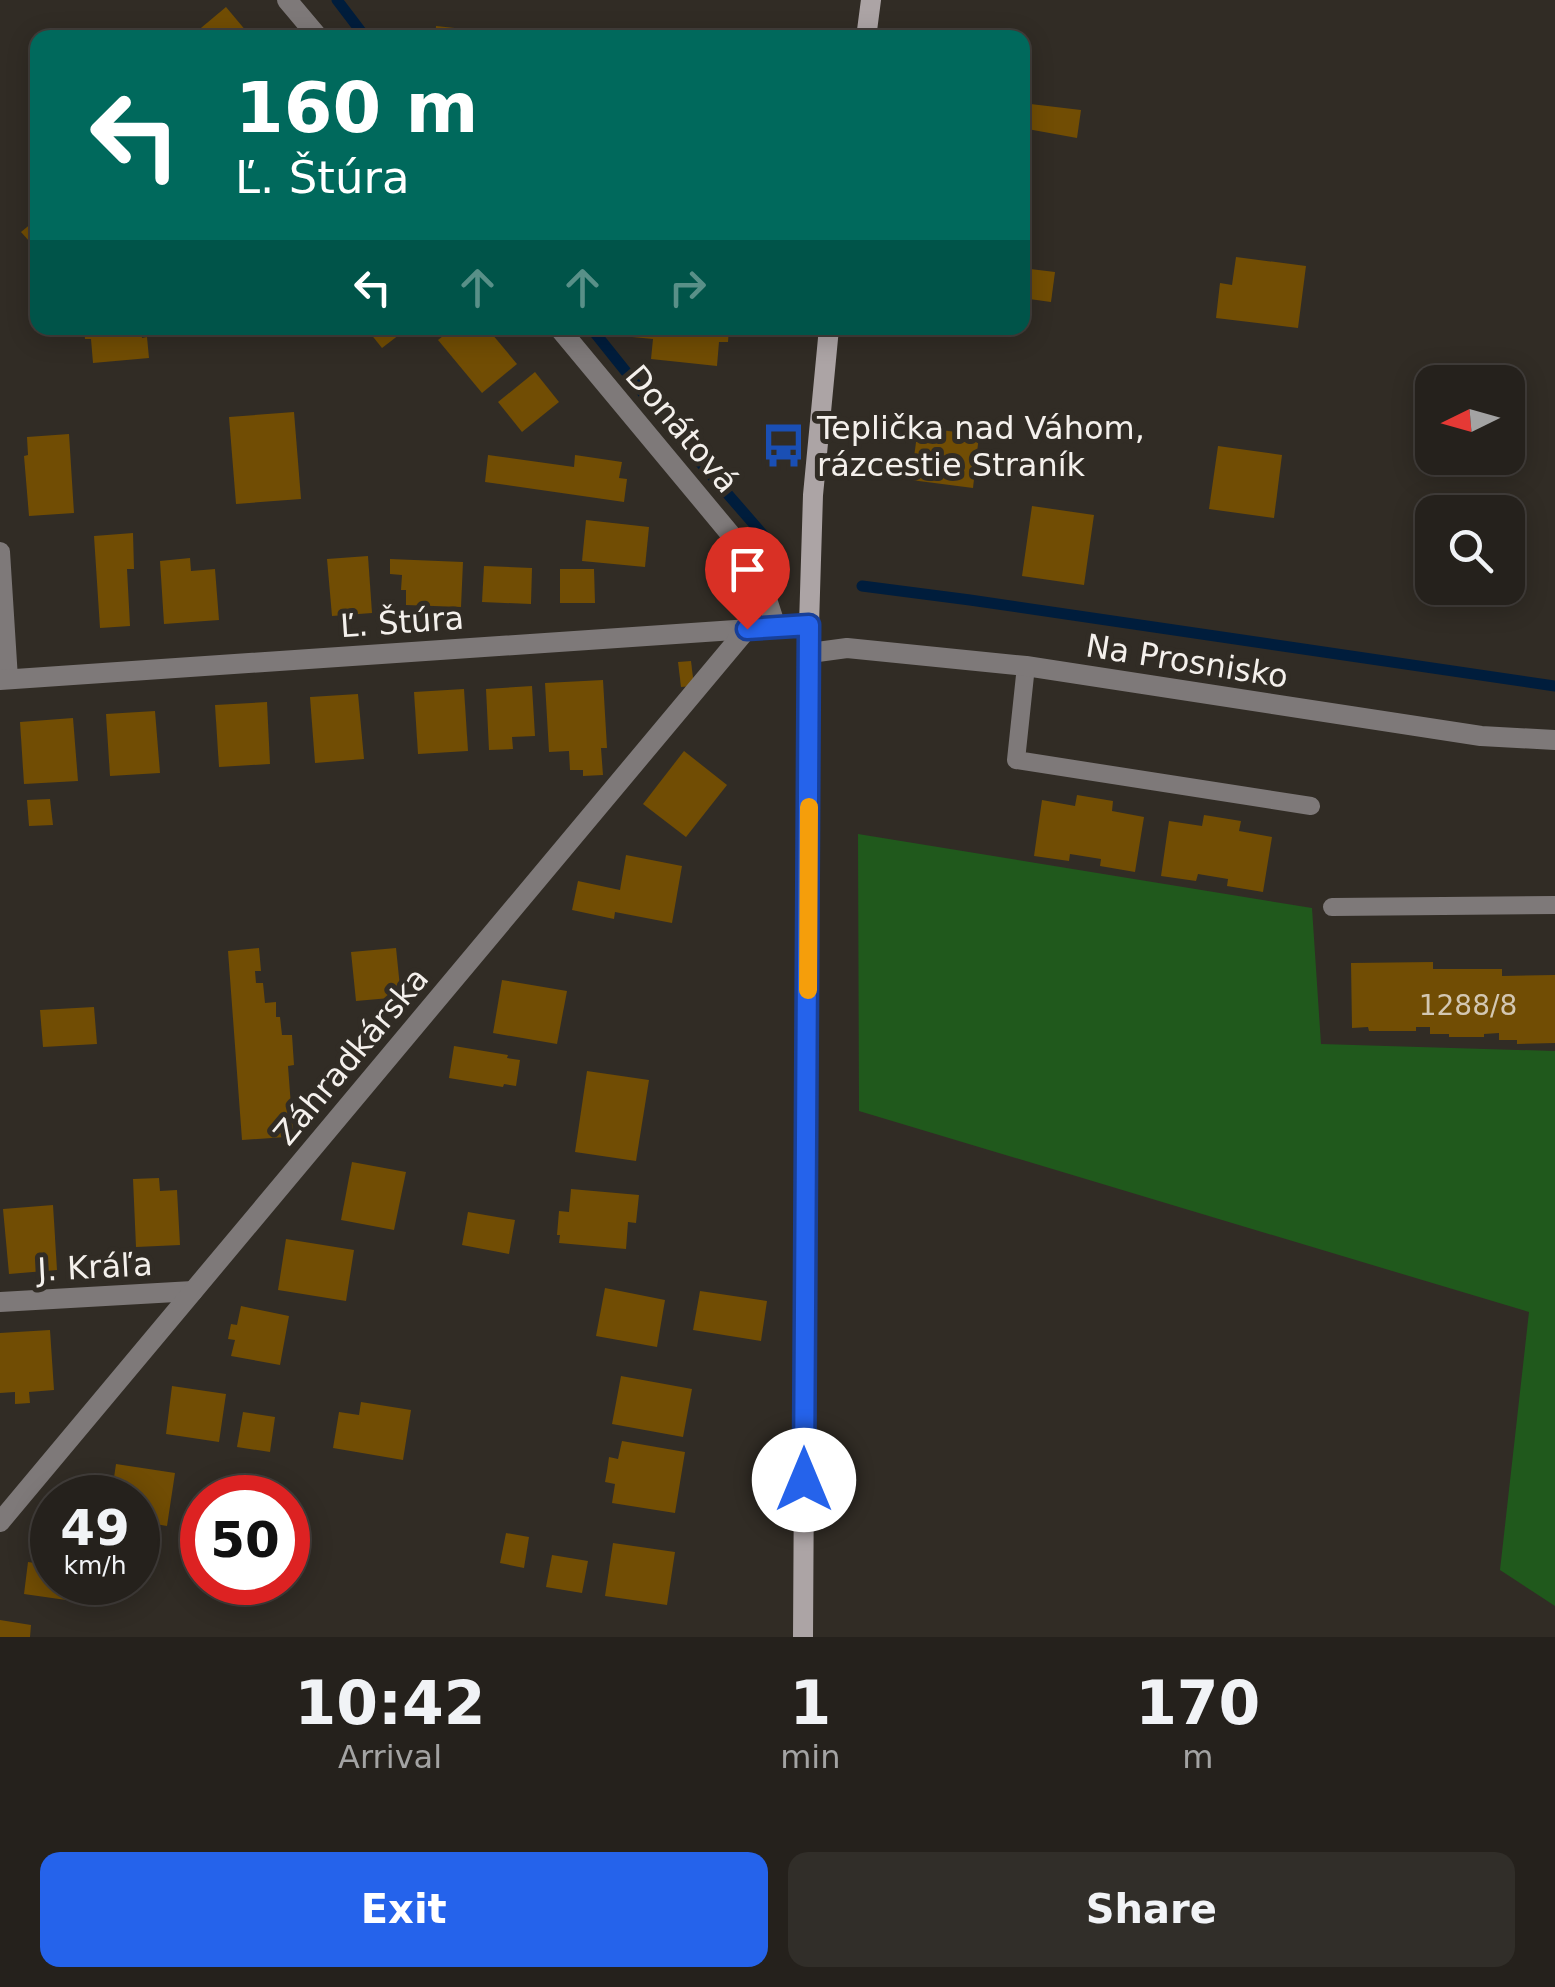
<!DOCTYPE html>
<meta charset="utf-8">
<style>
:root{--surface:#25211c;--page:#312e29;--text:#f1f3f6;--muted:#a3a3a3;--line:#423e3b;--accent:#2563eb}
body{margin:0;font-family:"DejaVu Sans",sans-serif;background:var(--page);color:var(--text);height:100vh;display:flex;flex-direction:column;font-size:38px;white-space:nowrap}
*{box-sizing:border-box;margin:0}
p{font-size:32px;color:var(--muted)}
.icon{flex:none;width:55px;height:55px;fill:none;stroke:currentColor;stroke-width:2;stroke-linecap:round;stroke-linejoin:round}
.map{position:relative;height:1637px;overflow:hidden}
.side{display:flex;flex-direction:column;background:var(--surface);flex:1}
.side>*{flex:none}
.hud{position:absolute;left:30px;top:30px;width:1000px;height:305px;border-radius:20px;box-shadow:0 5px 25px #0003,0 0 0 2px var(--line);background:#00695c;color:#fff;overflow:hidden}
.needle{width:65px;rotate:265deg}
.buttons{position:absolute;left:1415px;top:365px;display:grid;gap:20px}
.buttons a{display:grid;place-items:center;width:110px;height:110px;border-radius:20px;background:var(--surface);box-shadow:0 5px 25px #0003,0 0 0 2px var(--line);font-size:50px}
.speed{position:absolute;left:30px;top:1475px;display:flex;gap:20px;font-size:50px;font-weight:700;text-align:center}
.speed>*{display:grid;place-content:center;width:130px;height:130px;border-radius:50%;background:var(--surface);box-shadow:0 5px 25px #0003,0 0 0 2px var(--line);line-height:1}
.speed small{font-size:25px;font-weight:400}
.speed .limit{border:15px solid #d22;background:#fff;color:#111}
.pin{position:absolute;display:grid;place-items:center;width:85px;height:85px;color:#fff;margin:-102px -42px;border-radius:50% 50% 50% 0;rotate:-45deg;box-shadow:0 0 10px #0007}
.pin .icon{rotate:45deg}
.me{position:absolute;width:110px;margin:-55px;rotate:0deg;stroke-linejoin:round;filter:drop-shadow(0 0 8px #0008)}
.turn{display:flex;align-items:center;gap:35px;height:210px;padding:0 40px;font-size:45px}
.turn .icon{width:130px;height:130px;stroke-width:2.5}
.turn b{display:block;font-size:70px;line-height:85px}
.lanes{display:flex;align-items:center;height:95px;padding:0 40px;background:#0003;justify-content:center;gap:50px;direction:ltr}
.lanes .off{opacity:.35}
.eta{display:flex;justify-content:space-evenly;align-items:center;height:170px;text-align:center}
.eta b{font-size:60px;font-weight:800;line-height:70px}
.button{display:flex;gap:20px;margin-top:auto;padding:20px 40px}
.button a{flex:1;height:115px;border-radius:20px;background:var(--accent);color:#fff;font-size:40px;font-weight:800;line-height:115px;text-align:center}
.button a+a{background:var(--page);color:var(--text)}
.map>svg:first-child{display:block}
</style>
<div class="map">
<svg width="1555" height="1637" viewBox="0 0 1555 1637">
<rect width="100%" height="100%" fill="#312c25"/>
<polygon fill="#20591c" points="858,834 1312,908 1321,1044 1555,1051 1555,1606 1500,1570 1529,1312 859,1111"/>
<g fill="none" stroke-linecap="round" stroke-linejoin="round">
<g stroke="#001d3c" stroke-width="11">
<polyline points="337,0 366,38"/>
<polyline points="591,328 679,438 765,537"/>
<polyline points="862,586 970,600 1555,686"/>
</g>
</g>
<g fill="#714d04">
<polygon points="226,7 252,38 189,38"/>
<polygon points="436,26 483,31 483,38 435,38"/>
<polygon points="1022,103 1081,110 1077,138 1022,128"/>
<polygon points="38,218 38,251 21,232"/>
<polygon points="1236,257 1306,266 1298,328 1216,318 1220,283 1232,285"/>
<polygon points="1022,268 1055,272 1051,302 1022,298"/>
<polygon points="84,328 141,328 142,338 147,337 149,358 93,363 91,339 85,339"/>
<polygon points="366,328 408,328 382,348"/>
<polygon points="453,328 487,328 517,364 482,393 438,340"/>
<polygon points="633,328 729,328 728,342 719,342 717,366 651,359 653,339 632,337"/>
<polygon points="535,372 559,402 522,432 498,402"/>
<polygon points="294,412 301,499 236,504 229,417"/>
<polygon points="918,427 979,435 973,488 911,480"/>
<polygon points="69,434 74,513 29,516 24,456 28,455 27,437"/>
<polygon points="1218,446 1282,455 1274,518 1209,509"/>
<polygon points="488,455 574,467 575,455 622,462 619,478 627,479 624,502 485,482"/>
<polygon points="1032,506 1094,515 1084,585 1022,576"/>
<polygon points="586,520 649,527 645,567 582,561"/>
<polygon points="133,533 134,569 127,569 130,626 100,628 94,536"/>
<polygon points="368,556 372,613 332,616 327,559"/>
<polygon points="190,558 191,571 215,569 219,620 164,624 160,561"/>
<polygon points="390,559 463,562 461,607 406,605 406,590 401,590 402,575 390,574"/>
<polygon points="484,566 532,568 531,604 482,602"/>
<polygon points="560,569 594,569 595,603 560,603"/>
<polygon points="691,661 694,686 681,687 678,662"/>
<polygon points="603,680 607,748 601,748 603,775 583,776 583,770 570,770 569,751 549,752 545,683"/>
<polygon points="532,686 535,736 512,737 513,749 489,750 486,689"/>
<polygon points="464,689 468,751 418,754 414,692"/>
<polygon points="358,694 364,759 315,763 310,697"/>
<polygon points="267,702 270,764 219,767 215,705"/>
<polygon points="155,711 160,773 110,776 106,714"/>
<polygon points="73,718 78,781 24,784 20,722"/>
<polygon points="684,751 727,785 686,837 643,804"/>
<polygon points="1077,795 1113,801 1112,811 1144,817 1135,872 1100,866 1101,859 1070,854 1069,861 1034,856 1042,800 1075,806"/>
<polygon points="50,799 53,825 29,826 27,800"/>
<polygon points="1204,815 1241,821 1239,831 1272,837 1263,892 1227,886 1228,879 1198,874 1196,881 1161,876 1169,821 1202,826"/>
<polygon points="626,855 682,866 672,923 615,912 614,919 572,910 578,881 620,890"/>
<polygon points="259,948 261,971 255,971 256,983 263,983 265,1003 276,1002 276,1017 280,1017 282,1035 292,1035 294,1065 288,1066 293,1133 286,1133 286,1137 242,1140 228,951"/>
<polygon points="396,948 401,997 356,1001 351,952"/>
<polygon points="1433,962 1433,969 1502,969 1502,976 1555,975 1555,1043 1517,1044 1517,1040 1499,1040 1499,1033 1484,1034 1484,1037 1449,1037 1449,1034 1430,1034 1430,1027 1416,1027 1416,1031 1369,1031 1368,1027 1352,1028 1351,963"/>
<polygon points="502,980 567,991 557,1044 493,1033"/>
<polygon points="94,1007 97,1044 43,1047 40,1010"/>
<polygon points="454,1046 508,1055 507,1058 520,1060 516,1086 504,1084 503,1087 449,1078"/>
<polygon points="587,1071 649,1080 636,1161 575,1152"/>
<polygon points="352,1162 406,1172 394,1230 341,1220"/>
<polygon points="159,1178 160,1191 177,1190 180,1245 136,1247 133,1179"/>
<polygon points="571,1189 639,1195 636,1223 628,1222 626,1249 559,1243 560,1235 557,1235 559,1211 569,1212"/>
<polygon points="53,1205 57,1270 9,1274 3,1209"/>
<polygon points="468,1212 515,1220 509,1254 462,1245"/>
<polygon points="286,1239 354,1250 346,1301 278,1290"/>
<polygon points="605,1288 665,1300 657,1347 596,1336"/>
<polygon points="700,1291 767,1301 761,1341 693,1330"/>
<polygon points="241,1306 289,1316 280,1365 231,1356 235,1340 228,1339 231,1324 237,1325"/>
<polygon points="50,1330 54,1390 29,1392 30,1403 15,1404 15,1392 0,1393 0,1333"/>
<polygon points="621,1376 692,1389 683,1437 612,1424"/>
<polygon points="172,1386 226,1394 219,1442 166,1434"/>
<polygon points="361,1402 411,1410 403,1460 333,1448 339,1412 359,1415"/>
<polygon points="243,1412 275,1417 270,1452 237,1447"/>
<polygon points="622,1441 685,1452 675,1513 612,1503 615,1484 605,1482 607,1471 609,1457 618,1459"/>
<polygon points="116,1464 175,1473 167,1526 138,1521 138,1498 111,1498"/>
<polygon points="506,1533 529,1537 524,1568 500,1563"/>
<polygon points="613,1543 675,1552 667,1605 605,1596"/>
<polygon points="45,1546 52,1547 52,1582 90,1582 87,1603 24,1594 28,1562 42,1564"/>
<polygon points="552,1555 588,1561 582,1593 546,1587"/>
<polygon points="0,1620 31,1625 30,1637 0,1637"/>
</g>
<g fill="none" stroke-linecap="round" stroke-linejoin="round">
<g stroke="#7e7979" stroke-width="18">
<polyline points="1026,666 1016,760 1311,806"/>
<polyline points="1332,907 1555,905"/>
</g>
<g stroke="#7e7979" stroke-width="20">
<polyline points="287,0 319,38"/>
<polyline points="559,328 756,565 776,627"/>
<polyline points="0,552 8,679"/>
<polyline points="810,653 847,648 1026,666 1481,736 1555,740"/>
<polyline points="0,680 809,625"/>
<polyline points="0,1302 193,1291"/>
<polyline points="0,1522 747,629"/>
</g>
<g stroke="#aca4a5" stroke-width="20">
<polyline points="866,38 871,0"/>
<polyline points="803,1637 809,625 813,495 829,328"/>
</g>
</g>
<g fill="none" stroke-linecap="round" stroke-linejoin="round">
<defs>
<polyline id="route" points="747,629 809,625 804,1480"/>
</defs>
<use href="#route" stroke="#184099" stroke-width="25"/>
<use href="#route" stroke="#2563eb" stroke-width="18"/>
<polyline stroke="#f59e0b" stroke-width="18" points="808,990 809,807"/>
</g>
<defs>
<symbol id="bus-bare" viewBox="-9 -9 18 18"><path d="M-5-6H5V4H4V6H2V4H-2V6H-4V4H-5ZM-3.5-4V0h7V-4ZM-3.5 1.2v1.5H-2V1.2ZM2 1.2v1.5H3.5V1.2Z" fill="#1a4fb4" stroke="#312c25" stroke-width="2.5" paint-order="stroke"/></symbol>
</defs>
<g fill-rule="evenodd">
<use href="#bus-bare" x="752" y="414" width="63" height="63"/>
</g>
<g text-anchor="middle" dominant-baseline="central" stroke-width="10" stroke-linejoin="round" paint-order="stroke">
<g font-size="28" fill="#d3c7b2">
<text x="1468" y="1005">1288/8</text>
</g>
<g font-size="32" fill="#f4f0ec" stroke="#312c25" text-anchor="start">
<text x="817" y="428">Teplička nad Váhom,<tspan x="817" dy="37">rázcestie Straník</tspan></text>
</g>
<g font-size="32" fill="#f4f0ec" stroke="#312c25">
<text transform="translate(682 429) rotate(50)">Donátová</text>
<text transform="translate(402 622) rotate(-4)">Ľ. Štúra</text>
<text transform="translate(1187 661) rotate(9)">Na Prosnisko</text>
<text transform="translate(351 1056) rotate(-50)">Záhradkárska</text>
<text transform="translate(95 1267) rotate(-3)">J. Kráľa</text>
</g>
</g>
</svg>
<div class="buttons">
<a><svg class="needle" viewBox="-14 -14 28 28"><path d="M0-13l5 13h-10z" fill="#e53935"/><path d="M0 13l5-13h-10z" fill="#a3a3a3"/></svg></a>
<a><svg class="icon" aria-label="search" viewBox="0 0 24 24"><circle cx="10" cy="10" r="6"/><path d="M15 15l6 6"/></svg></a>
</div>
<div class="speed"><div>49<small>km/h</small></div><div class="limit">50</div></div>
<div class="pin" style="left:747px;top:629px;background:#d93025"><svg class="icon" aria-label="arrive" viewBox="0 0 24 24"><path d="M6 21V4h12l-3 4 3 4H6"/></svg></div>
<svg class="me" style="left:804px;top:1480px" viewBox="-20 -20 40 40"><circle r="19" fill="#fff"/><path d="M0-13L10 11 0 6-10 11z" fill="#2563eb"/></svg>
<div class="hud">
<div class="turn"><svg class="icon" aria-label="left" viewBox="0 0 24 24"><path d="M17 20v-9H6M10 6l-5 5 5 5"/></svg><div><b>160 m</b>Ľ. Štúra</div></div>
<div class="lanes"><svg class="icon" aria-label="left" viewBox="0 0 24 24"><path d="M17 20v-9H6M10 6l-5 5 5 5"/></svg><svg class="icon off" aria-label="ahead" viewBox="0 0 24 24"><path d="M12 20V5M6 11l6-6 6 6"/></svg><svg class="icon off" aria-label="ahead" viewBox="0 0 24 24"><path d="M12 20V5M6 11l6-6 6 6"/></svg><svg class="icon off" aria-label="right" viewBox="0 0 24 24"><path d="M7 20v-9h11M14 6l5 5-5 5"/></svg></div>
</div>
</div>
<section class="side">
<div class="eta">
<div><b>10:42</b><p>Arrival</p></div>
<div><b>1</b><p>min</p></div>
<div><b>170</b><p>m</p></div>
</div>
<div class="button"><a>Exit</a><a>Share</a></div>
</section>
